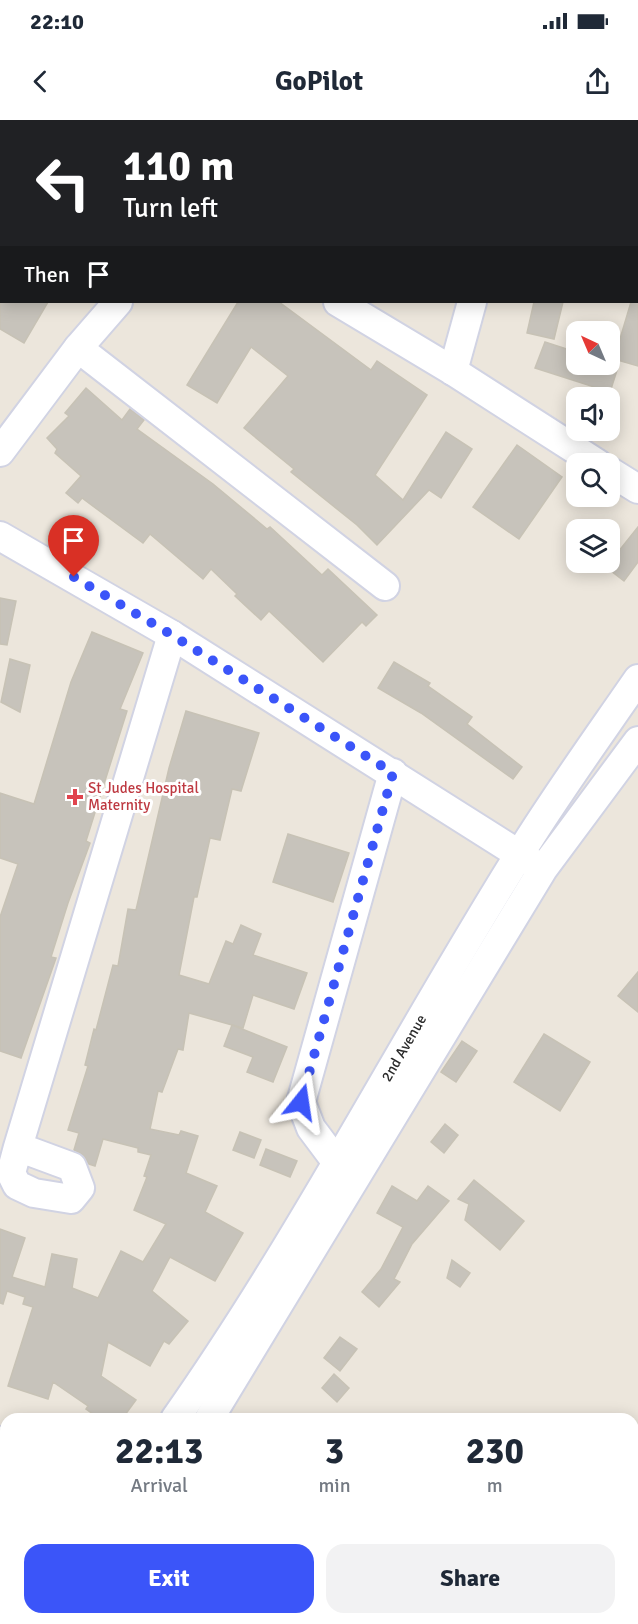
<!DOCTYPE html>
<style>
:root{--surface:#fff;--page:#f2f2f3;--text:#1f2937;--muted:#747a83;--accent:#3b55f9}
body{margin:0;font-family:Signika,sans-serif;background:var(--page);color:var(--text);height:100vh;display:flex;flex-direction:column;font-size:22px;white-space:nowrap}
*{box-sizing:border-box;margin:0}
p{font-size:20px;color:var(--muted)}
.icon{flex:none;width:33px;height:33px;fill:none;stroke:currentColor;stroke-width:2;stroke-linecap:round;stroke-linejoin:round}
.map{position:relative;flex:1;overflow:hidden}
.sheet{position:absolute;left:0px;top:1293px;width:639px;height:212px;display:flex;flex-direction:column;background:var(--surface);border-radius:18px 18px 0 0;box-shadow:0 3px 15px #0003}
.sheet>*{flex:none}
.top-card{position:absolute;left:0px;top:0px;width:639px;height:183px;box-shadow:0 3px 15px #0003;background:#202124;color:#fff;overflow:hidden}
.needle{width:39px;rotate:316deg}
.fabs{position:absolute;left:566px;top:201px;display:grid;gap:12px}
.fabs a{display:grid;place-items:center;width:54px;height:54px;border-radius:12px;background:var(--surface);box-shadow:0 3px 15px #0003;font-size:30px}
.pin{position:absolute;display:grid;place-items:center;width:51px;height:51px;color:#fff;margin:-62px -26px;border-radius:50% 50% 50% 0;rotate:-45deg;box-shadow:0 0 6px #0007}
.pin .icon{rotate:45deg}
.me{position:absolute;width:66px;margin:-33px;rotate:15deg;stroke-linejoin:round;filter:drop-shadow(0 0 4px #0008)}
.turn{display:flex;align-items:center;gap:21px;height:126px;padding:0 24px;font-size:27px}
.turn .icon{width:78px;height:78px;stroke-width:2.5}
.turn b{display:block;font-size:42px;line-height:51px}
.then{display:flex;align-items:center;height:57px;padding:0 24px;background:#0003;gap:12px;font-size:22px}
.eta{display:flex;justify-content:space-evenly;align-items:center;height:102px;text-align:center}
.eta b{font-size:36px;font-weight:800;line-height:42px}
.cta{display:flex;gap:12px;margin-top:auto;padding:12px 24px}
.cta a{flex:1;height:69px;border-radius:18px;background:var(--accent);color:#fff;font-size:24px;font-weight:800;line-height:69px;text-align:center}
.cta a+a{background:var(--page);color:var(--text)}
.status{display:flex;justify-content:space-between;align-items:center;height:42px;padding:0 30px;background:var(--surface);direction:ltr}
.status svg{height:16px;fill:currentColor}
header{display:flex;justify-content:space-between;align-items:center;height:78px;padding:0 24px;background:var(--surface);font-size:27px;font-weight:800}
.map>svg:first-child{display:block}
</style>
<div class="status"><b>22:10</b><svg viewBox="0 0 49 12"><path d="M0 12V9h3v3zM5 12V6h3v6zM10 12V3h3v9zM15 12V0h3v12zM26 1h20v11H26zM47 4h2v5h-2z"/></svg></div>
<header><svg class="icon" aria-label="back" viewBox="0 0 24 24"><path d="M15 5l-7 7 7 7"/></svg>GoPilot<svg class="icon" aria-label="share" viewBox="0 0 24 24"><path d="M12 15V3M7 8l5-5 5 5M5 13v7h14v-7"/></svg></header>
<div class="map">
<svg width="638" height="1504" viewBox="0 0 638 1504">
<rect width="100%" height="100%" fill="#ece6dc"/>
<g fill="#c7c3bb" stroke="#c7c2b5" stroke-width="1.5">
<polygon points="638,173 638,246 614,239 631,182 638,182"/>
<polygon points="0,182 48,182 24,223 0,209"/>
<polygon points="238,182 279,182 371,250 377,241 427,275 375,355 403,380 446,312 472,329 441,378 429,370 377,425 357,405 291,352 294,349 244,308 288,256 251,227 217,283 187,265"/>
<polygon points="534,182 563,182 554,219 527,213"/>
<polygon points="545,222 576,232 576,244 619,244 610,272 535,248"/>
<polygon points="86,268 122,300 130,289 144,300 137,309 213,364 267,409 270,407 322,455 328,449 377,495 366,506 362,502 323,542 269,491 261,500 235,476 237,474 211,449 203,459 150,414 143,423 82,378 78,383 66,373 81,356 55,333 57,329 47,318 69,296 65,293"/>
<polygon points="517,325 562,357 519,419 473,387"/>
<polygon points="638,407 638,442 624,461 606,447"/>
<polygon points="0,478 16,481 7,525 0,524"/>
<polygon points="92,512 143,533 120,589 127,591 86,721 90,723 68,783 51,837 56,838 21,938 0,931 0,797 18,744 0,738 0,673 34,684 71,562"/>
<polygon points="10,539 30,545 20,592 1,582"/>
<polygon points="394,542 430,563 428,566 472,597 467,604 522,647 513,659 421,593 378,568"/>
<polygon points="186,591 259,613 241,671 232,669 220,720 210,718 197,777 194,777 179,855 209,864 226,821 233,824 241,805 261,814 253,835 307,853 294,889 253,875 243,908 189,893 183,930 178,929 162,972 158,971 150,1009 179,1015 181,1011 198,1016 186,1053 217,1066 205,1092 243,1113 215,1161 170,1137 152,1171 188,1201 169,1224 164,1221 150,1246 108,1222 101,1256 136,1280 122,1299 100,1299 86,1289 88,1286 53,1262 48,1279 8,1266 33,1187 23,1184 25,1177 7,1171 3,1184 0,1183 0,1109 25,1118 12,1157 45,1167 52,1134 77,1139 72,1168 98,1178 121,1131 143,1142 166,1104 134,1090 147,1057 144,1056 151,1035 138,1032 138,1028 103,1019 95,1046 89,1044 83,1035 74,1030 79,1013 68,1010 88,946 85,945 94,909 96,910 113,845 118,846 128,789 136,790 169,648"/>
<polygon points="288,714 349,733 333,782 273,762"/>
<polygon points="638,852 638,892 618,876"/>
<polygon points="232,905 287,927 273,962 247,952 253,937 224,926"/>
<polygon points="544,914 590,942 560,991 514,962"/>
<polygon points="462,921 477,931 456,962 441,952"/>
<polygon points="445,1004 458,1015 444,1033 431,1022"/>
<polygon points="240,1012 261,1020 254,1038 233,1030"/>
<polygon points="266,1029 297,1041 290,1057 260,1045"/>
<polygon points="474,1060 524,1101 500,1130 465,1100 469,1084 458,1079"/>
<polygon points="392,1066 417,1081 428,1066 449,1081 412,1124 394,1159 400,1162 379,1187 362,1172 381,1149 403,1107 377,1093"/>
<polygon points="452,1140 470,1153 460,1167 447,1158"/>
<polygon points="340,1217 357,1229 340,1251 324,1238"/>
<polygon points="334,1254 349,1268 337,1282 322,1268"/>
</g>
<g fill="none" stroke-linecap="round" stroke-linejoin="round">
<defs>
<g id="minor">
<polyline points="532,0 532,2"/>
<polyline points="109,2 109,0"/>
<polyline points="304,2 305,0"/>
<polyline points="492,2 492,0"/>
<polyline points="0,30 2,30"/>
<polyline points="338,182 453,251 598,344"/>
<polyline points="78,228 385,466"/>
<polyline points="453,251 472,182"/>
<polyline points="0,332 78,228 118,182"/>
<polyline points="609,351 638,369"/>
<polyline points="0,416 172,515 536,745"/>
<polyline points="18,1027 72,1047 80,1068 71,1079 34,1073 17,1065 11,1053 18,1027 172,515"/>
<polyline points="338,1044 311,1008 301,982 393,653"/>
<path id="s1" d="M175 1299C302 1118 402 922 519 735 556 675 598 617 638 559"/>
<polyline points="209,1299 543,749 638,621"/>
<polyline points="0,1321 6,1323"/>
<polyline points="0,1500 6,1494"/>
<polyline points="47,1504 52,1498"/>
</g>
</defs>
<use href="#minor" stroke="#d1d3e3" stroke-width="32"/>
<use href="#minor" stroke="#fff" stroke-width="28"/>
</g>
<g fill="none" stroke-linecap="round" stroke-linejoin="round">
<polyline stroke="#3b55f9" stroke-width="10" stroke-dasharray="0 18" points="74,457 172,515 393,653 301,982"/>
</g>
<path fill="#e0444e" stroke="#fff" stroke-width="2" d="M72 668h6v6h6v6h-6v6h-6v-6h-6v-6h6z"/>
<g text-anchor="middle" dominant-baseline="central" stroke-width="6" stroke-linejoin="round" paint-order="stroke">
<g font-size="15" fill="#be3a42" stroke="#fff" text-anchor="start">
<text x="88" y="668">St Judes Hospital<tspan x="88" dy="17">Maternity</tspan></text>
</g>
<g font-size="15" fill="#2a2a2a" stroke="#fff">
<text stroke="none"><textPath href="#s1" startOffset="436">2nd Avenue</textPath></text>
</g>
</g>
</svg>
<div class="fabs">
<a><svg class="needle" viewBox="-14 -14 28 28"><path d="M0-13l5 13h-10z" fill="#e53935"/><path d="M0 13l5-13h-10z" fill="#747a83"/></svg></a>
<a><svg class="icon" aria-label="sound" viewBox="0 0 24 24"><path d="M4 9h4l5-4v14l-5-4H4zM17 9q2 3 0 6"/></svg></a>
<a><svg class="icon" aria-label="search" viewBox="0 0 24 24"><circle cx="10" cy="10" r="6"/><path d="M15 15l6 6"/></svg></a>
<a><svg class="icon" aria-label="layers" viewBox="0 0 24 24"><path d="M12 4l9 5-9 5-9-5zM3 14l9 5 9-5"/></svg></a>
</div>
<div class="pin" style="left:74px;top:457px;background:#d93025"><svg class="icon" aria-label="arrive" viewBox="0 0 24 24"><path d="M6 21V4h12l-3 4 3 4H6"/></svg></div>
<svg class="me" style="left:301px;top:982px" viewBox="-20 -20 40 40"><path d="M0-17L14 15 0 8-14 15z" fill="#3b55f9" stroke="#fff" stroke-width="4"/></svg>
<div class="top-card">
<div class="turn"><svg class="icon" aria-label="left" viewBox="0 0 24 24"><path d="M17 20v-9H6M10 6l-5 5 5 5"/></svg><div><b>110 m</b>Turn left</div></div>
<div class="then">Then<svg class="icon" aria-label="arrive" viewBox="0 0 24 24"><path d="M6 21V4h12l-3 4 3 4H6"/></svg></div>
</div>
<section class="sheet">
<div class="eta">
<div><b>22:13</b><p>Arrival</p></div>
<div><b>3</b><p>min</p></div>
<div><b>230</b><p>m</p></div>
</div>
<div class="cta"><a>Exit</a><a>Share</a></div>
</section>
</div>
